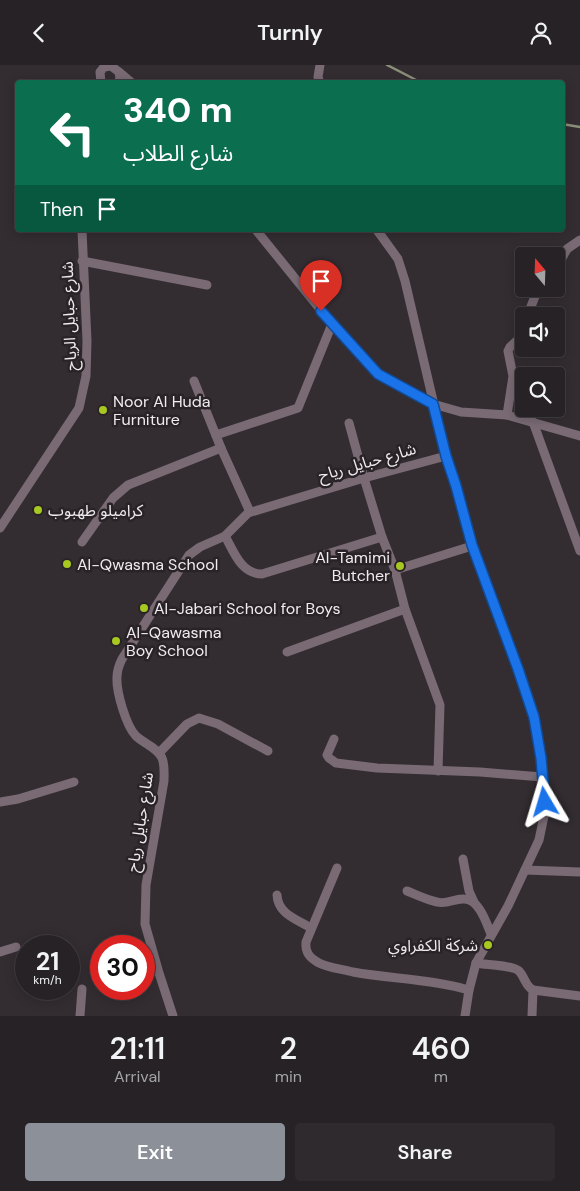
<!DOCTYPE html>
<meta charset="utf-8">
<style>
:root{--surface:#262225;--page:#2e2a2d;--text:#f1f3f6;--muted:#a4a4a7;--line:#423f42;--accent:#8c9099}
body{margin:0;font-family:"DM Sans","Noto Sans Arabic",sans-serif;background:var(--page);color:var(--text);height:100vh;display:flex;flex-direction:column;font-size:19px;white-space:nowrap}
*{box-sizing:border-box;margin:0}
p{font-size:16px;color:var(--muted)}
.icon{flex:none;width:28px;height:28px;fill:none;stroke:currentColor;stroke-width:2;stroke-linecap:round;stroke-linejoin:round}
.map{position:relative;height:951px;overflow:hidden}
.drawer{display:flex;flex-direction:column;background:var(--surface);flex:1}
.drawer>*{flex:none}
.guide{position:absolute;left:15px;top:15px;width:550px;height:152px;border-radius:5px;box-shadow:0 2px 12px #0003,0 0 0 1px var(--line);background:#0b6e4f;color:#fff;overflow:hidden}
.needle{width:32px;rotate:341deg}
.controls{position:absolute;left:515px;top:182px;display:grid;gap:10px}
.controls a{display:grid;place-items:center;width:50px;height:50px;border-radius:5px;background:var(--surface);box-shadow:0 2px 12px #0003,0 0 0 1px var(--line);font-size:25px}
.speed{position:absolute;left:15px;top:870px;display:flex;gap:10px;font-size:25px;font-weight:700;text-align:center}
.speed>*{display:grid;place-content:center;width:65px;height:65px;border-radius:50%;background:var(--surface);box-shadow:0 2px 12px #0003,0 0 0 1px var(--line);line-height:1}
.speed small{font-size:12px;font-weight:400}
.speed .limit{border:8px solid #d22;background:#fff;color:#111}
.pin{position:absolute;display:grid;place-items:center;width:42px;height:42px;color:#fff;margin:-51px -21px;border-radius:50% 50% 50% 0;rotate:-45deg;box-shadow:0 0 5px #0007}
.pin .icon{rotate:45deg}
.me{position:absolute;width:55px;margin:-28px;rotate:353deg;stroke-linejoin:round;filter:drop-shadow(0 0 4px #0008)}
.turn{display:flex;align-items:center;gap:18px;height:105px;padding:0 25px;font-size:22px}
.turn .icon{width:65px;height:65px;stroke-width:2.5}
.turn b{display:block;font-size:35px;line-height:42px}
.then{display:flex;align-items:center;height:48px;padding:0 25px;background:#0003;gap:10px;font-size:19px}
.eta{display:flex;justify-content:space-evenly;align-items:center;height:85px;text-align:center}
.eta b{font-size:30px;font-weight:600;line-height:35px}
.action{display:flex;gap:10px;margin-top:auto;padding:10px 25px}
.action a{flex:1;height:58px;border-radius:5px;background:var(--accent);color:#fff;font-size:20px;font-weight:600;line-height:58px;text-align:center}
.action a+a{background:var(--page);color:var(--text)}
header{display:flex;justify-content:space-between;align-items:center;height:65px;padding:0 25px;background:var(--surface);font-size:22px;font-weight:600}
.map>svg:first-child{display:block}
</style>
<header><svg class="icon" aria-label="back" viewBox="0 0 24 24"><path d="M15 5l-7 7 7 7"/></svg>Turnly<svg class="icon" aria-label="person" viewBox="0 0 24 24"><circle cx="12" cy="8" r="4"/><path d="M4 21q1-7 8-7t8 7"/></svg></header>
<div class="map">
<svg width="580" height="951" viewBox="0 0 580 951">
<rect width="100%" height="100%" fill="#332d31"/>
<g fill="none" stroke-linecap="round" stroke-linejoin="round">
<g stroke="#8b9079" stroke-width="2.5">
<polyline points="387,0 422,18"/>
<polyline points="562,59 580,62"/>
</g>
<g stroke="#796a74" stroke-width="9">
<polyline points="119,7 132,18"/>
<polyline points="101,18 100,7 104,2 111,1 119,7 120,13 118,18"/>
<polyline points="320,18 318,12 320,0"/>
<polyline points="256,165 332,259 378,309 433,339 461,347 507,350 580,371"/>
<polyline points="377,165 398,194 405,216 446,391 456,421 472,481 518,604 533,652 541,693 544,730 544,751 539,775 508,841 476,898 469,925 465,951"/>
<polyline points="82,196 207,220"/>
<polyline points="556,204 567,184 580,175"/>
<polyline points="529,251 530,244 538,224"/>
<polyline points="194,316 221,383 250,447"/>
<polyline points="507,350 513,311 508,286 510,282 524,269"/>
<polyline points="533,357 580,486"/>
<polyline points="349,358 364,413 382,472 395,505 405,544 440,640 438,706"/>
<polyline points="216,370 298,343 332,259"/>
<polyline points="0,463 79,343 86,311 87,276 82,165"/>
<path d="M225 471C234 487 241 509 262 509L382 472"/>
<polyline points="82,477 113,433 128,420 221,383"/>
<polyline points="395,505 472,481"/>
<polyline points="287,587 405,544"/>
<polyline points="334,674 327,690 329,693 336,698 377,703 480,707 542,712"/>
<polyline points="159,688 187,659 199,653 218,659 268,686"/>
<polyline points="0,737 18,734 74,717"/>
<polyline points="463,794 469,826 474,837"/>
<path d="M337 803 306 877C305 888 310 893 319 898 329 903 342 904 353 907 392 914 431 914 469 925"/>
<polyline points="525,805 580,807"/>
<path d="M407 826C417 830 427 835 437 837 447 840 455 833 464 834 479 834 486 857 491 869"/>
<path d="M277 830C278 849 296 854 311 863"/>
<polyline points="0,887 16,882"/>
<path d="M476 898C486 900 512 900 519 906 525 912 525 921 533 925L532 951"/>
<polyline points="533,925 580,931"/>
<polyline points="80,951 82,924"/>
<path d="M173 951 159 908 145 859 146 820 164 716C164 709 165 700 162 693 158 683 143 678 136 671 126 661 116 626 117 612 117 606 119 600 122 594L189 490 200 482 225 471 248 448 364 413 446 391"/>
</g>
</g>
<g fill="none" stroke-linecap="round" stroke-linejoin="round">
<defs>
<polyline id="route" points="321,246 378,309 433,339 446,391 456,421 472,480 518,604 534,652 541,693 545,737"/>
</defs>
<use href="#route" stroke="#114b97" stroke-width="12"/>
<use href="#route" stroke="#1a73e8" stroke-width="9"/>
</g>
<g fill="#a6c821" stroke="#292327" stroke-width="2">
<circle cx="103" cy="345" r="5"/>
<circle cx="38" cy="445" r="5"/>
<circle cx="67" cy="499" r="5"/>
<circle cx="400" cy="501" r="5"/>
<circle cx="144" cy="543" r="5"/>
<circle cx="116" cy="576" r="5"/>
<circle cx="488" cy="880" r="5"/>
</g>
<g text-anchor="middle" dominant-baseline="central" stroke-width="5" stroke-linejoin="round" paint-order="stroke">
<g font-size="16" fill="#eeeaed" stroke="#292327">
<text transform="translate(69 251) rotate(-92)">شارع حبايل الرياح</text>
<text transform="translate(367 397) rotate(-16)">شارع حبايل رياح</text>
<text transform="translate(140 757) rotate(-81)">شارع حبايل رياح</text>
</g>
<g font-size="16" fill="#eeeaed" stroke="#292327" text-anchor="start">
<text x="113" y="336">Noor Al Huda<tspan x="113" dy="18">Furniture</tspan></text>
<text x="48" y="445">كراميلو طهبوب</text>
<text x="390" y="492" text-anchor="end">Al-Tamimi<tspan x="390" dy="18">Butcher</tspan></text>
<text x="77" y="499">Al-Qwasma School</text>
<text x="154" y="543">Al-Jabari School for Boys</text>
<text x="126" y="567">Al-Qawasma<tspan x="126" dy="18">Boy School</tspan></text>
<text x="478" y="880" text-anchor="end">شركة الكفراوي</text>
</g>
</g>
</svg>
<div class="controls">
<a><svg class="needle" viewBox="-14 -14 28 28"><path d="M0-13l5 13h-10z" fill="#e53935"/><path d="M0 13l5-13h-10z" fill="#a4a4a7"/></svg></a>
<a><svg class="icon" aria-label="sound" viewBox="0 0 24 24"><path d="M4 9h4l5-4v14l-5-4H4zM17 9q2 3 0 6"/></svg></a>
<a><svg class="icon" aria-label="search" viewBox="0 0 24 24"><circle cx="10" cy="10" r="6"/><path d="M15 15l6 6"/></svg></a>
</div>
<div class="speed"><div>21<small>km/h</small></div><div class="limit">30</div></div>
<div class="pin" style="left:321px;top:246px;background:#d93025"><svg class="icon" aria-label="arrive" viewBox="0 0 24 24"><path d="M6 21V4h12l-3 4 3 4H6"/></svg></div>
<svg class="me" style="left:545px;top:737px" viewBox="-20 -20 40 40"><path d="M0-17L14 15 0 8-14 15z" fill="#1a73e8" stroke="#fff" stroke-width="4"/></svg>
<div class="guide">
<div class="turn"><svg class="icon" aria-label="left" viewBox="0 0 24 24"><path d="M17 20v-9H6M10 6l-5 5 5 5"/></svg><div><b>340 m</b>شارع الطلاب</div></div>
<div class="then">Then<svg class="icon" aria-label="arrive" viewBox="0 0 24 24"><path d="M6 21V4h12l-3 4 3 4H6"/></svg></div>
</div>
</div>
<section class="drawer">
<div class="eta">
<div><b>21:11</b><p>Arrival</p></div>
<div><b>2</b><p>min</p></div>
<div><b>460</b><p>m</p></div>
</div>
<div class="action"><a>Exit</a><a>Share</a></div>
</section>
